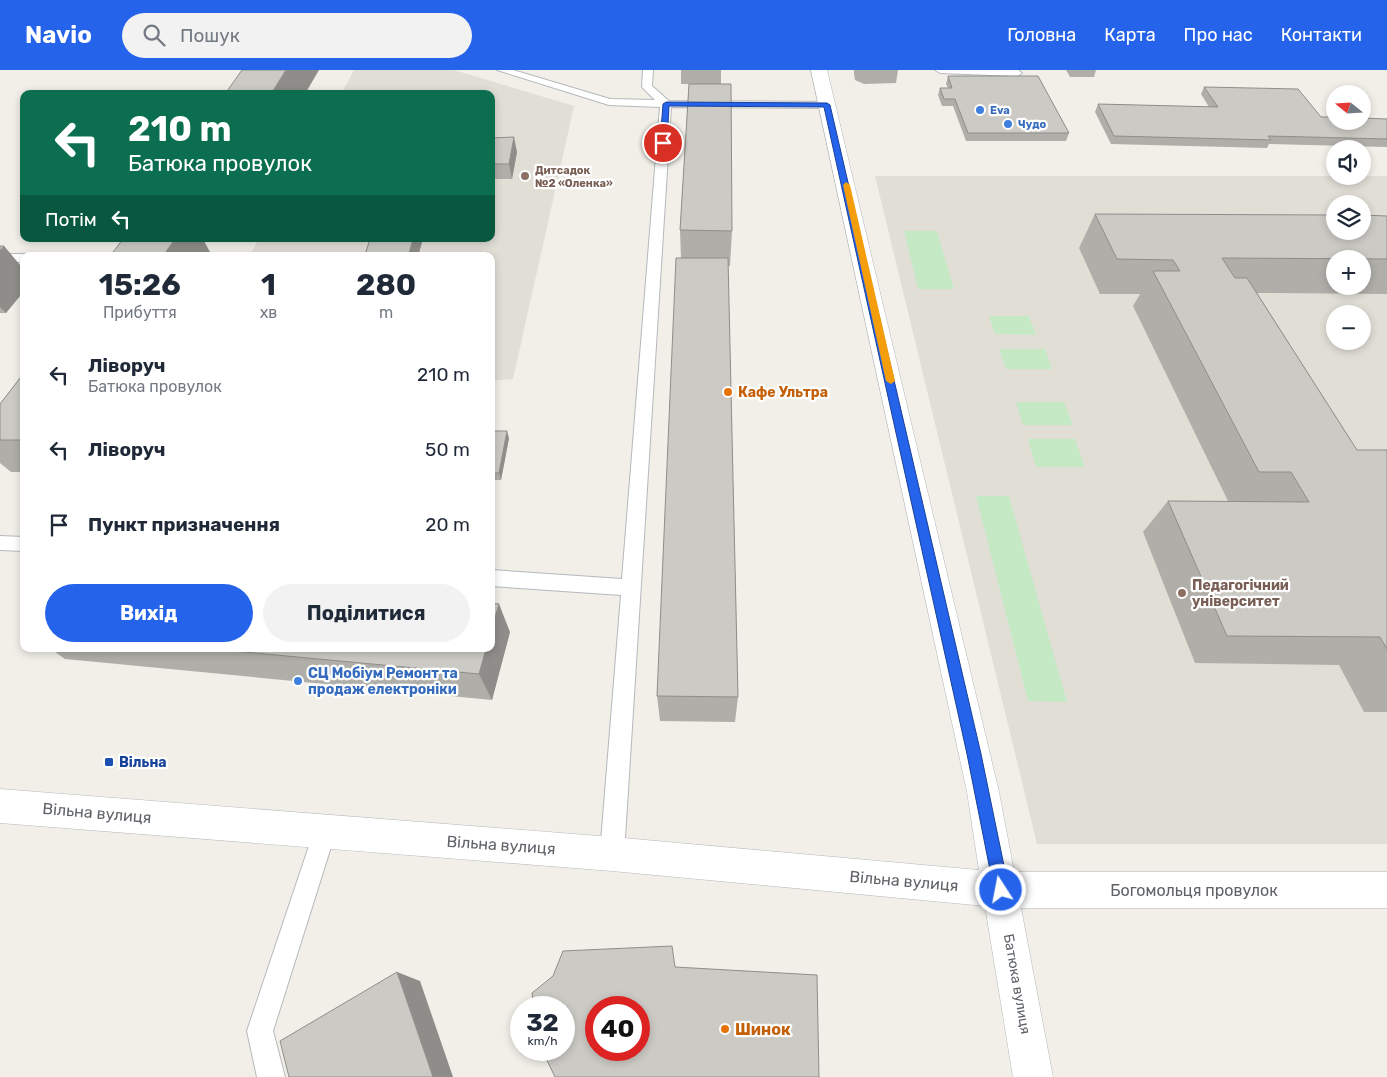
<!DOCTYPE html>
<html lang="uk">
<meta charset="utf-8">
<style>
:root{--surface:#fff;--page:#f2f2f3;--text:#1f2937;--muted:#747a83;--accent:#2563eb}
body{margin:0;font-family:Rubik,sans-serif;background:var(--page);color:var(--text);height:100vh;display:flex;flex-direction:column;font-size:19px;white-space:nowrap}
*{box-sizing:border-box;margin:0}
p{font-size:16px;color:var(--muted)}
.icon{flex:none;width:28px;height:28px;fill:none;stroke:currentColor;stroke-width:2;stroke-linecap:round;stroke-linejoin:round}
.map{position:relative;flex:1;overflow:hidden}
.panel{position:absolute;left:20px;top:182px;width:475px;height:400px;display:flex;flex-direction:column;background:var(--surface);border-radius:10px;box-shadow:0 2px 8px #0003}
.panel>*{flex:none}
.hud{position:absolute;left:20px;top:20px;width:475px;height:152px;border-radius:10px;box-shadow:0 2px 8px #0003;background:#0b6e4f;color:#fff;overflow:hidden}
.needle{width:32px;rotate:288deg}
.tools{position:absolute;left:1326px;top:15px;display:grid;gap:10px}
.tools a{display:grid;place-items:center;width:45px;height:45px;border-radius:50%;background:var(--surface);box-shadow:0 2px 8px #0003;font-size:25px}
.speed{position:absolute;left:510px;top:926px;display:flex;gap:10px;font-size:25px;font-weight:700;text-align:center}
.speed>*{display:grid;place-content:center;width:65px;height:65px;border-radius:50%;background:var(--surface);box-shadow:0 2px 8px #0003;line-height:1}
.speed small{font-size:12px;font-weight:400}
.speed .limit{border:8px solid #d22;background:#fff;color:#111}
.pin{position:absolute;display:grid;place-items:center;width:42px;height:42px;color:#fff;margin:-21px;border:2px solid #fff;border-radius:50%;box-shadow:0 1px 5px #0007}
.me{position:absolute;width:55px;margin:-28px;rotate:349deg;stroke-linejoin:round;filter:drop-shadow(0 0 4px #0008)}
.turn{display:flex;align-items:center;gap:18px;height:105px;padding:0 25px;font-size:22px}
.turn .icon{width:65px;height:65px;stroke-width:2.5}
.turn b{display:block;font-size:35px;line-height:42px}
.then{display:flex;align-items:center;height:48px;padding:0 25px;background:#0003;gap:10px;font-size:19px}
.eta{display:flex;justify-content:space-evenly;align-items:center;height:85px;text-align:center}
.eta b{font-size:30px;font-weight:700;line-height:35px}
.primary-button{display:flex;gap:10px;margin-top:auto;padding:10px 25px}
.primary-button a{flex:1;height:58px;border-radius:30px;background:var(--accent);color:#fff;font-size:20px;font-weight:700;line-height:58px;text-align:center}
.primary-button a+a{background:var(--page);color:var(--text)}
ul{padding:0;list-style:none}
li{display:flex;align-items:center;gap:15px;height:75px;padding:0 25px}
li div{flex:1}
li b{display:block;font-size:19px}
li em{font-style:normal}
header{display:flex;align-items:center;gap:30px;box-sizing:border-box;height:70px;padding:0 25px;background:var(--accent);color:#fff}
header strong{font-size:24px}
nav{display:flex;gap:28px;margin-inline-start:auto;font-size:18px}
.search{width:350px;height:45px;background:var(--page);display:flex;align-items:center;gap:12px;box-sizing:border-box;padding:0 18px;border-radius:28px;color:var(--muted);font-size:19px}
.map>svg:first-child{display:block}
</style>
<header>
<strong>Navio</strong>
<div class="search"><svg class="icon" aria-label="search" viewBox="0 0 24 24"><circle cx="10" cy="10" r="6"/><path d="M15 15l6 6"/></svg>Пошук</div>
<nav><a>Головна</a><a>Карта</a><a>Про нас</a><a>Контакти</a></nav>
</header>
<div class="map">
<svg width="1387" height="1007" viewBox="0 0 1387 1007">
<rect width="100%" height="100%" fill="#f1efe8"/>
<g fill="#e1ded6" fill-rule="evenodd">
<polygon points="354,0 454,0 574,36 513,309 491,311 491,186 249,186 259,169 491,169 491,24 341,24"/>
<path d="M875 106H1387V774H1037ZM1335 134H1362V161H1335ZM1335 189H1362V216H1335ZM1335 244H1362V271H1335Z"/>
</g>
<g fill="#c5e8c5">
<polygon points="904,161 937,161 954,219 918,219"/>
<polygon points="989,246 1029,246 1036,265 995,264"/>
<polygon points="999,279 1045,279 1052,299 1006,299"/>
<polygon points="1016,332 1064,332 1073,355 1023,355"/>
<polygon points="1028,369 1075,369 1085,397 1036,397"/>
<polygon points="976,426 1009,426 1067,632 1028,631"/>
</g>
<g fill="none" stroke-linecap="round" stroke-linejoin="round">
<defs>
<g id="service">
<polygon points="497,0 513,0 610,29 655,30 642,17 643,0 653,0 652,16 669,31 827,32 833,35 827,38 671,37 624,784 620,792 612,796 604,792 600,784 621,525 491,516 491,500 622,509 660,37 609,35"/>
<polygon points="935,0 1018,0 1022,3 1017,6 940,3"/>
<polygon points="0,184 24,184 30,186 24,186 24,192 0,192"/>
<polygon points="0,466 24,467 24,481 0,480"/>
<polygon points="325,750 333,753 336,761 273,961 285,1007 257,1007 247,961 314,761 317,753"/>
</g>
<polygon id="minor" points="1001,802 1387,802 1387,838 1001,838 989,832 983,820 989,808"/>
<polygon id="tertiary" points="811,0 827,0 999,722 1053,1007 1013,1007 985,836 612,801 0,753 0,719 612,767 979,800 967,722"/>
</defs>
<use href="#service" stroke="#b5b8bc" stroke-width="2"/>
<use href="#minor" stroke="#b5b8bc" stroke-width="1"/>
<use href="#tertiary" stroke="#b5b8bc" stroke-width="1"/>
<use href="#service" fill="#fff" fill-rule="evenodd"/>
<use href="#minor" fill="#fff" fill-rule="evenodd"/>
<use href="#tertiary" fill="#fff" fill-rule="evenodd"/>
</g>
<g fill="#afaea9" fill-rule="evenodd">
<polygon points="681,0 721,0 721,14 732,161 730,196 728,196 738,627 735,652 660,651 657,626 681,188 680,160 689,14 681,14"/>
<polygon points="854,0 898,0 896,13 864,14 855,10 854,4"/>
<polygon points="1066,0 1096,0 1094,7 1070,7"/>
<polygon points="948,6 1069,63 1066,71 966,71 953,36 942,36 938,25 940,18 948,18 946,14"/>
<polygon points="1204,17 1321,47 1387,49 1387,77 1269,74 1267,78 1111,74 1095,42 1098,34 1209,37 1201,24"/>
<polygon points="491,68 517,82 512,109 491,109"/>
<path d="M1095 144 1387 146V224L1257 223 1357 380H1387V642H1364L1339 595 1195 593 1143 462 1168 431H1228L1133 236 1140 224H1100L1079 178ZM1335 189H1362V216H1335Z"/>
<polygon points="318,169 489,169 489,170 422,172 418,186 365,186 365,185 370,169 319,170"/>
<polygon points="0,176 4,176 24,200 24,221 6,243 0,243"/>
<polygon points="24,303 24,402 11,402 0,393 0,334"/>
<polygon points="491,361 509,368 501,410 491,410"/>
<polygon points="510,562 492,630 65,589 51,579 491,579"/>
</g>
<g fill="#8f8d8a">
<polygon points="286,0 319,0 305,24 271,24"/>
<polygon points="514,67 517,82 512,109 509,94"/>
<polygon points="491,131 494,145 491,159"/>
<polygon points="175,169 203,169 210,182 207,186 163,186"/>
<polygon points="413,169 421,169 422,172 418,186 410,186 409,184"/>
<polygon points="4,176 24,200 24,221 6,243 0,237 0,181"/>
<polygon points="507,361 509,368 501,410 499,403"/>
<polygon points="499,534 510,562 492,630 479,604 486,579 491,579 491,561"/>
<polygon points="397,902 420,911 453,1007 433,1007"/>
</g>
<g fill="#cccac5" stroke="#8f8d8a" fill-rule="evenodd">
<polygon points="242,0 286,0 271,24 225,24"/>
<polygon points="948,6 1038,6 1069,63 968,63 955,29 944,29 940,18 952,18"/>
<polygon points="689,14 731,14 732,161 680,160"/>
<polygon points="1204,17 1298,19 1321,47 1335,47 1335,51 1362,51 1362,48 1387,49 1387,69 1268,66 1271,70 1114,66 1098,34 1218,37"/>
<polygon points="514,67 509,94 491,94 491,68"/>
<polygon points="1095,144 1335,145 1335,161 1362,161 1362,145 1387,146 1387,189 1222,188 1235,208 1247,208 1357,380 1387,380 1387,579 1380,567 1227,566 1168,431 1309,432 1291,402 1259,402 1153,201 1180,201 1173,190 1117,189"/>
<polygon points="123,169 175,169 163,186 110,186"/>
<polygon points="370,169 413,169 409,184 365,185"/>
<polygon points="0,176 4,176 0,181"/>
<polygon points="676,188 728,188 738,627 657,626"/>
<polygon points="24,303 24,370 0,370 0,334"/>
<polygon points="491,361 507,361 499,403 491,403"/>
<polygon points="491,533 499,534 491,561"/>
<polygon points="212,579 486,579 479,604"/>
<path d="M672 876 675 897 817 905 819 1007H555L542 980H564V938H534L532 923 553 906 563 881ZM596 938H639V980H596Z"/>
<polygon points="397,902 433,1007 289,1007 280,971"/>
</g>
<polygon fill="#2563eb" stroke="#184099" points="666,32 827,33 830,35 981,684 1009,820 1006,825 1001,827 996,825 994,820 967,684 824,37 669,36 667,73 663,75 660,73 663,34"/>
<polygon fill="#f59e0b" points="846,112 850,115 895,311 891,314 886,311 843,115"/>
<g fill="#3f7fe0" stroke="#fff" stroke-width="2">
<circle cx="980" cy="40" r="5"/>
<circle cx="1008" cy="54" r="5"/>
<circle cx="298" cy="611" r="5"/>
</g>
<g fill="#8d6e63" stroke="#fff" stroke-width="2">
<circle cx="525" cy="106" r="5"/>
<circle cx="1182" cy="523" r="5"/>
</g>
<g fill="#e8710a" stroke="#fff" stroke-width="2">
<circle cx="728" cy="322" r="5"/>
<circle cx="725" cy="959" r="5"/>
</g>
<rect fill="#1a4fb4" stroke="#fff" stroke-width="2" x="104" y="687" width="10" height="10" rx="2.5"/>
<g text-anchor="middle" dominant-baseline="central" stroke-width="4.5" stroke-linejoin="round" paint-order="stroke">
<g font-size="11" font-weight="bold" fill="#366cbe" stroke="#fff" text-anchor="start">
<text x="990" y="40">Eva</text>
<text x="1018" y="54">Чудо</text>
</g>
<g font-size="11" font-weight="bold" fill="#785e54" stroke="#fff" text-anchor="start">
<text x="535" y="100">Дитсадок<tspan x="535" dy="13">№2 «Оленка»</tspan></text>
</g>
<g font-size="14" font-weight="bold" fill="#c56008" stroke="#fff" text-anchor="start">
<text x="738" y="322">Кафе Ультра</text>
</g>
<g font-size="14" font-weight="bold" fill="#785e54" stroke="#fff" text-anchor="start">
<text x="1192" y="515">Педагогічний<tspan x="1192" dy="16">університет</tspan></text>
</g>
<g font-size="14" font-weight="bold" fill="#366cbe" stroke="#fff" text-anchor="start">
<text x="308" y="603">СЦ Мобіум Ремонт та<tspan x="308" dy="16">продаж електроніки</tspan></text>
</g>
<g font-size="14" font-weight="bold" fill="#164399" stroke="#fff" text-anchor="start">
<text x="119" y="692">Вільна</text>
</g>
<g font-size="14" fill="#5f6368" stroke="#fff">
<text transform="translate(1017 914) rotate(80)">Батюка вулиця</text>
</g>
<g font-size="16" fill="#5f6368" stroke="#fff">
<text transform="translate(97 743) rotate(5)">Вільна вулиця</text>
<text transform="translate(501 775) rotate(4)">Вільна вулиця</text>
<text transform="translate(904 811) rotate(5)">Вільна вулиця</text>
<text x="1194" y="820">Богомольця провулок</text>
</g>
<g font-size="16" font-weight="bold" fill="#c56008" stroke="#fff" text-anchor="start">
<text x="735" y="959">Шинок</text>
</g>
</g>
</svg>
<div class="tools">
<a><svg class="needle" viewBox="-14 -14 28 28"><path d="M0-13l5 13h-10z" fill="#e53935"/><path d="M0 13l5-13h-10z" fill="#747a83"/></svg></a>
<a><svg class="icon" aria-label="sound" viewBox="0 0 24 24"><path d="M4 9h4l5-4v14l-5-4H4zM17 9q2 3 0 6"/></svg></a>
<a><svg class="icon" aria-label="layers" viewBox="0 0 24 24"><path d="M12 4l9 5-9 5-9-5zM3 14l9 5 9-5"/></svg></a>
<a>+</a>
<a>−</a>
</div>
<div class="speed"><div>32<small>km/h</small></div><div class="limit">40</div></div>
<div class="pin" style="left:663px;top:73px;background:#d93025"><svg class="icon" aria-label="arrive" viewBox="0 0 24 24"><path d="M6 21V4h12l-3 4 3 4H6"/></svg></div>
<svg class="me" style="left:1001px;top:820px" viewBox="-20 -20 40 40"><circle r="17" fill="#2563eb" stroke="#fff" stroke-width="3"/><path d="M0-11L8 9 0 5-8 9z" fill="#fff"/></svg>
<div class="hud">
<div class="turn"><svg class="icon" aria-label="left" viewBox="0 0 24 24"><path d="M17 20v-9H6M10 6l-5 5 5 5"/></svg><div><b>210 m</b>Батюка провулок</div></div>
<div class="then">Потім<svg class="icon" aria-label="left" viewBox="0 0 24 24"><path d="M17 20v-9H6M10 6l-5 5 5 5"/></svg></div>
</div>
<section class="panel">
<div class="eta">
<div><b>15:26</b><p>Прибуття</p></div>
<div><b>1</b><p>хв</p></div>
<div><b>280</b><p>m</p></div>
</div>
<ul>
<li><svg class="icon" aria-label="left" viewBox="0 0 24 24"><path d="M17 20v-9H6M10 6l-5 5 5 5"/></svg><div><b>Ліворуч</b><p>Батюка провулок</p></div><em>210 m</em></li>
<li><svg class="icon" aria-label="left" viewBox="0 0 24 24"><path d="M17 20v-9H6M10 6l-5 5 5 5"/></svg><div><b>Ліворуч</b></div><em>50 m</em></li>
<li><svg class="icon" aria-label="arrive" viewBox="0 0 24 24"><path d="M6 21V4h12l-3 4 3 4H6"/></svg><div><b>Пункт призначення</b></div><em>20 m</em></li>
</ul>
<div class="primary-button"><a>Вихід</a><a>Поділитися</a></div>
</section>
</div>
